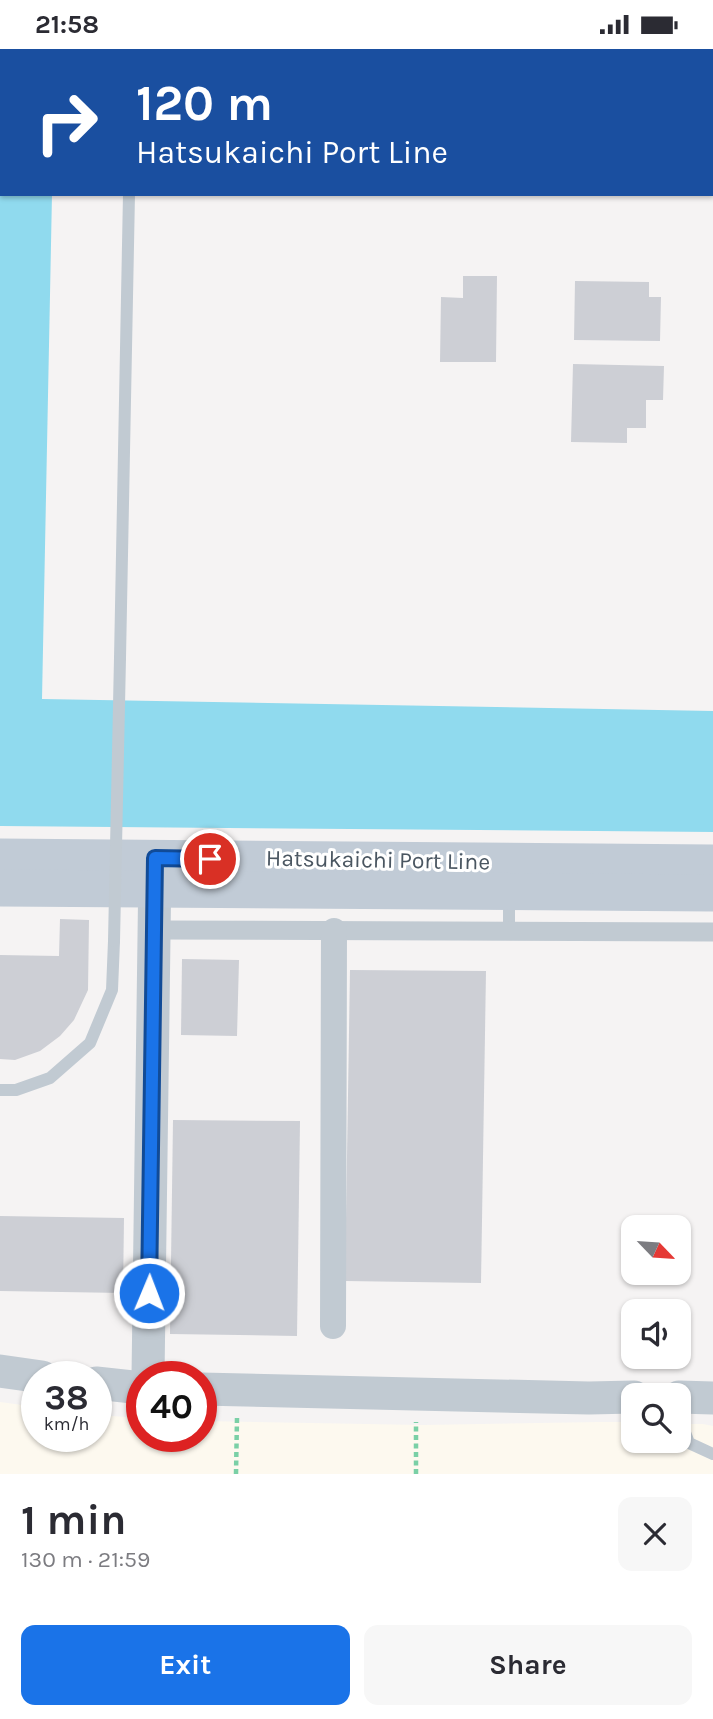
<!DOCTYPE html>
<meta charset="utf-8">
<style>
:root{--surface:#fff;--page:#f7f7f7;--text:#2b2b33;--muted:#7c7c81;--accent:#1a73e8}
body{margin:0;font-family:Karla,sans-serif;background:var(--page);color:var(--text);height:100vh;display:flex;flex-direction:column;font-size:26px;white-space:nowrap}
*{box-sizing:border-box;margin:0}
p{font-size:23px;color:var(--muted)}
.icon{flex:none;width:38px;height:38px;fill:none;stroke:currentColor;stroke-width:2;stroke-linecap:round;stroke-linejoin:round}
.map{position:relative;height:1425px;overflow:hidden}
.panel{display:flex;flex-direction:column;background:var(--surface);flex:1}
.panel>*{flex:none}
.top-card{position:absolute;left:0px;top:0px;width:714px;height:147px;box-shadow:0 2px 5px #0004;background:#1a4fa0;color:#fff;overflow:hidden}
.needle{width:46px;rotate:115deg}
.buttons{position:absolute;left:621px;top:1166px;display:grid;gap:14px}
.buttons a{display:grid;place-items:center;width:70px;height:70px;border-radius:14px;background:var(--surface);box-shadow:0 2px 5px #0004;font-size:35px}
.speed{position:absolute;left:21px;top:1312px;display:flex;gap:14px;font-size:35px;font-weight:700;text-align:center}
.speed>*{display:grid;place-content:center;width:91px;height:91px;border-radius:50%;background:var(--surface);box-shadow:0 2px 5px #0004;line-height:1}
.speed small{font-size:18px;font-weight:400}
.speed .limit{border:10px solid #d22;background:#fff;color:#111}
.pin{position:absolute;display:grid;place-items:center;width:60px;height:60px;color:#fff;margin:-30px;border:4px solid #fff;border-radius:50%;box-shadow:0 2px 7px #0007}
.me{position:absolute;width:77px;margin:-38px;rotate:1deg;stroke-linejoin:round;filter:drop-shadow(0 0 5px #0008)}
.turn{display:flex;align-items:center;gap:24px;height:147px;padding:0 21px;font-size:32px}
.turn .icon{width:91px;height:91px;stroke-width:2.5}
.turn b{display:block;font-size:49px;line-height:60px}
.round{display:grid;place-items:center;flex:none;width:74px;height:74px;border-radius:14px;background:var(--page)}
.head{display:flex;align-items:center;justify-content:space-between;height:119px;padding:0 21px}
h1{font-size:42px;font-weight:700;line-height:52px}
.primary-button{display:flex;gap:14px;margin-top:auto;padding:14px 21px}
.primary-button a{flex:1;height:80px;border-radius:14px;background:var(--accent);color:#fff;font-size:28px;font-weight:700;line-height:80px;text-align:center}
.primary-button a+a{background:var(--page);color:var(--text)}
.status{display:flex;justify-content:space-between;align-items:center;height:49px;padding:0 35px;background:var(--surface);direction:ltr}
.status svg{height:19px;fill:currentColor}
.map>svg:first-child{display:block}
</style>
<div class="status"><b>21:58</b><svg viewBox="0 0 49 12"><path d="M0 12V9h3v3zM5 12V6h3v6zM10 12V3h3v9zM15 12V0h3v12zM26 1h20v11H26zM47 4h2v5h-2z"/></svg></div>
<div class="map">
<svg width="713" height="1425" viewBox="0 0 713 1425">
<rect width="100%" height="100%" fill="#f5f3f3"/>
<polygon fill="#fdf9ef" points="0,1353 37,1358 37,1388 96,1388 96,1366 142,1369 142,1388 201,1388 201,1372 422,1376 600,1373 633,1373 634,1391 679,1391 679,1375 703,1375 713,1377 713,1425 0,1425"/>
<polygon fill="#90daee" points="0,0 55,0 55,2 2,2 2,145 52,145 42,650 713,662 713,783 0,777"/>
<g fill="#cdcfd5">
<polygon points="463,227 497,227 496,313 440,313 441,248 463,249"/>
<polygon points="575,232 649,233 649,248 661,248 660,292 574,291"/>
<polygon points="573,315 664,317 663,351 646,351 646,379 627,379 627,394 571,393"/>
<polygon points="60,870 89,871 88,941 74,971 60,987 40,1002 15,1011 0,1010 0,906 59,907"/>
<polygon points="182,910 239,911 237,987 181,986"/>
<polygon points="350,921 486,922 481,1234 345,1232"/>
<polygon points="173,1071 300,1072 297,1287 170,1285"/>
<polygon points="0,1167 124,1169 123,1244 0,1242"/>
</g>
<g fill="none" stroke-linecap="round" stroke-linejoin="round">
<g stroke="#7ad0a6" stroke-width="4.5" stroke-dasharray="5 3.5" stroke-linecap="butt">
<polyline points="236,1425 237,1369"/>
<polyline points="416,1425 416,1373"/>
</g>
<g stroke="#c1cad2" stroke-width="12">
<polyline points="131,2 131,0"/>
<polyline points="120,609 129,145"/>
<polyline points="509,882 509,844"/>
<polyline points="0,1041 16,1041 50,1029 90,994 112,941 114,892"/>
<polyline points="685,1348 684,1381 689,1394 713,1405"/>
</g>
<polyline stroke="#c1cad2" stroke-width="19" points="154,881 713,883"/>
<polyline stroke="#c1cad2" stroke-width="26" points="333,1277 334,882"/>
<g stroke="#c1cad2" stroke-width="33">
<polyline points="0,1322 42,1328"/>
<polyline points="148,1328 155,815"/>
<polyline points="96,1334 142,1339"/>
<polyline points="201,1340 589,1349 634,1348"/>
<polyline points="679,1348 713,1349"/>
</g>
<g stroke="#c1cbd6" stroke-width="37">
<polyline points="0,808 713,814"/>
<polyline points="0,839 713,844"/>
</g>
<polyline stroke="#c1cad2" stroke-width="12" points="114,892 120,609"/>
</g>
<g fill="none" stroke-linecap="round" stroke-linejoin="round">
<defs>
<polyline id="route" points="149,1244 155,809 210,810"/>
</defs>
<use href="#route" stroke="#114b97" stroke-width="18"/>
<use href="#route" stroke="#1a73e8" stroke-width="12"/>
</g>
<g text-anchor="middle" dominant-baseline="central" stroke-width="6" stroke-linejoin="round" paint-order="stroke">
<g font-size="23" fill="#4a5661" stroke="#fff">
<text transform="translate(378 811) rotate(1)">Hatsukaichi Port Line</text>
</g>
</g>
</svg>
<div class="buttons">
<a><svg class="needle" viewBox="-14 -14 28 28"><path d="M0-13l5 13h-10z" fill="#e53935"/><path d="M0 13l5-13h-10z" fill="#7c7c81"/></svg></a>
<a><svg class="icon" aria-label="sound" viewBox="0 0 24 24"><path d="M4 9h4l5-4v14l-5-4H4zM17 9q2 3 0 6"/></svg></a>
<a><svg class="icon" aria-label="search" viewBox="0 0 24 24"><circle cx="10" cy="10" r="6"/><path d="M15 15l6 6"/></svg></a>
</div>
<div class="speed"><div>38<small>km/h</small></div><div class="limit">40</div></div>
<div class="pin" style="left:210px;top:810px;background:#d93025"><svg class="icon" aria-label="arrive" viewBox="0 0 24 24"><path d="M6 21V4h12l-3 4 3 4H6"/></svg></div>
<svg class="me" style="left:149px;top:1244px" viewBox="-20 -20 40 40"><circle r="17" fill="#1a73e8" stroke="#fff" stroke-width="3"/><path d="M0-11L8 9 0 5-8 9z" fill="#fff"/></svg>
<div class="top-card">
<div class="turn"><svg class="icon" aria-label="right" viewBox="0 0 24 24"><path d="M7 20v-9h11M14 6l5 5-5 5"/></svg><div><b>120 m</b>Hatsukaichi Port Line</div></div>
</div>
</div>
<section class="panel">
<div class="head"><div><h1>1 min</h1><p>130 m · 21:59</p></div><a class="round"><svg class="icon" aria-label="close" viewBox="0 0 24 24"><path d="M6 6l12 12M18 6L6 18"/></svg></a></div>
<div class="primary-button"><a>Exit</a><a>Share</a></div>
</section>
